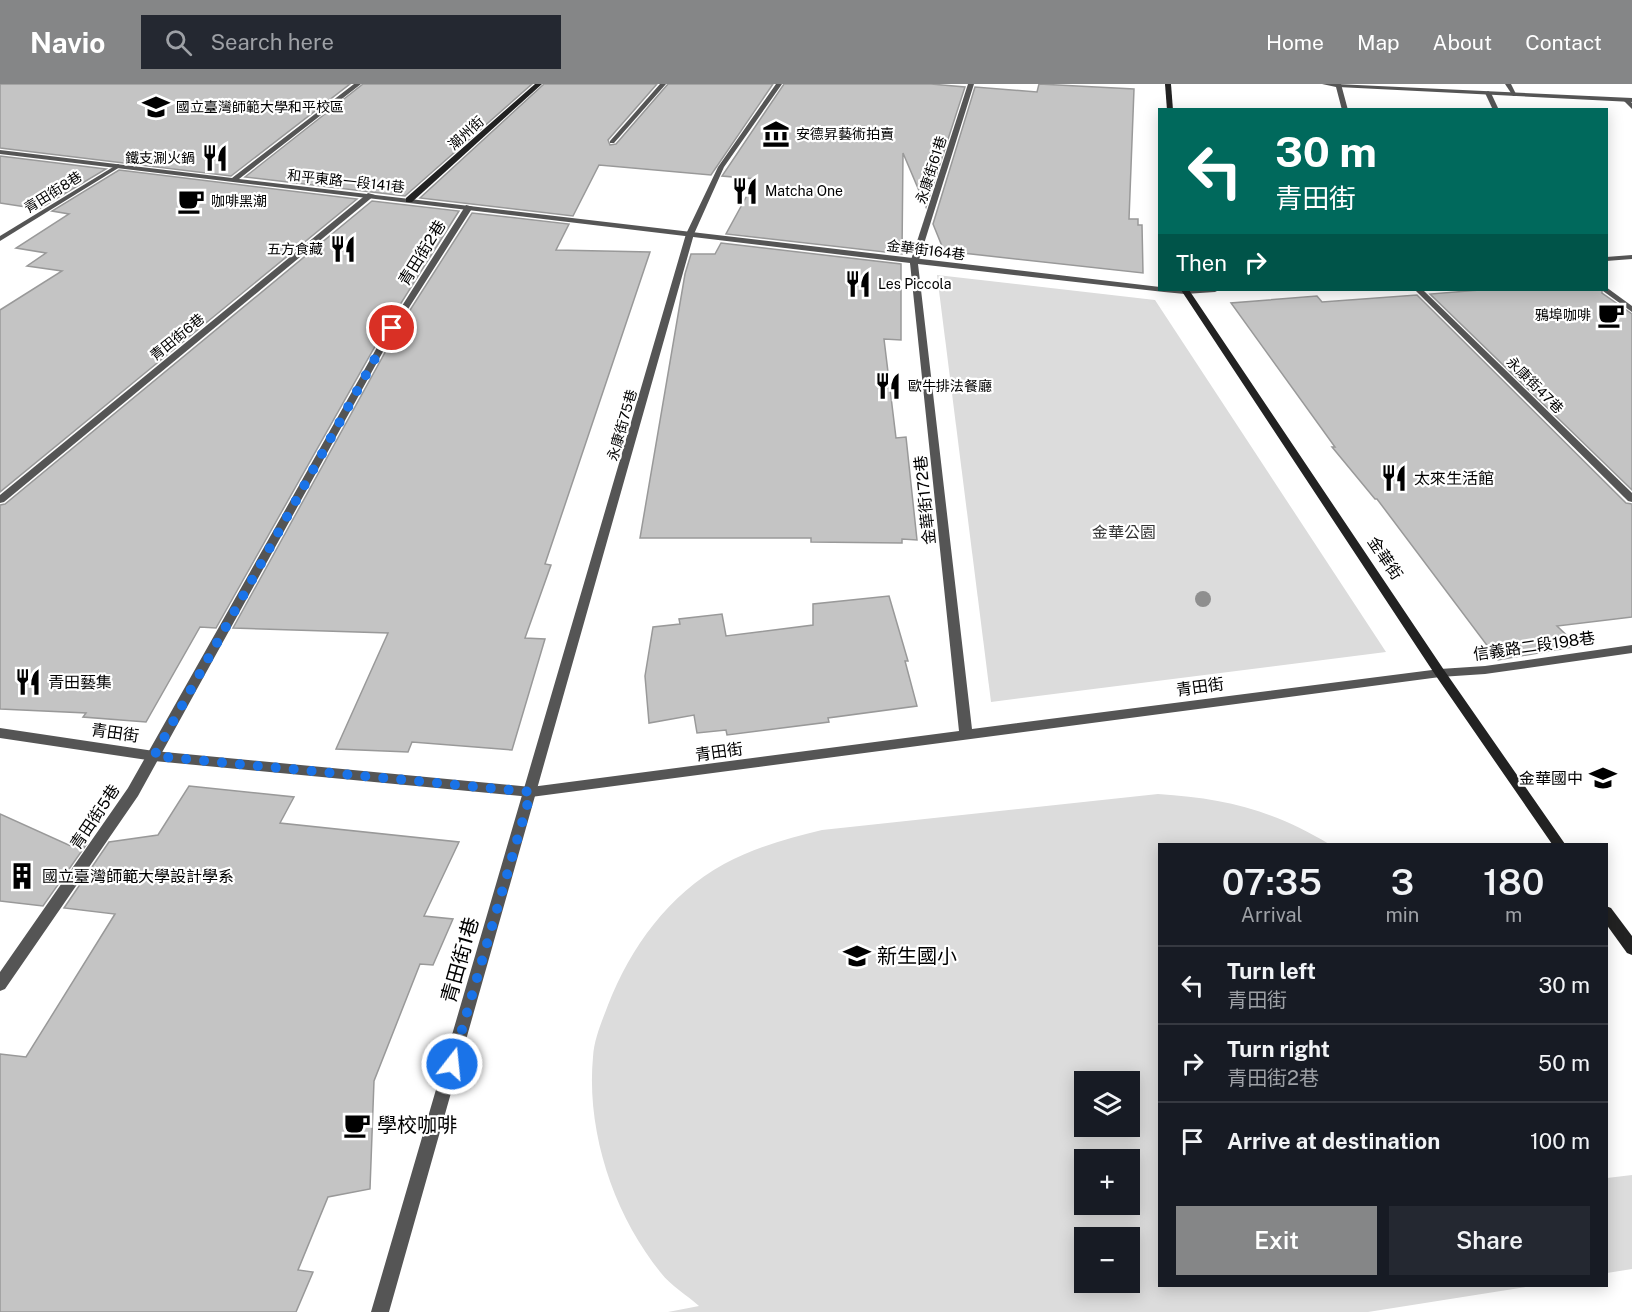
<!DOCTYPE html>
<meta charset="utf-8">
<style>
:root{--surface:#171b24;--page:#242831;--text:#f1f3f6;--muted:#9ea1a6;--line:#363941;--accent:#858687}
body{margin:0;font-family:"Public Sans","Noto Sans TC",sans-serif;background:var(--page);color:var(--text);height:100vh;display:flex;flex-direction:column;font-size:22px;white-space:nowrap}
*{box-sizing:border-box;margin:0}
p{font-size:20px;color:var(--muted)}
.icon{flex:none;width:33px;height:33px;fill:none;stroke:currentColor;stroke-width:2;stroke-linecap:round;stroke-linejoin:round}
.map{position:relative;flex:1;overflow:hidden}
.details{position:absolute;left:1158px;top:759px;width:450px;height:444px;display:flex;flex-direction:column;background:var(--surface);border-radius:0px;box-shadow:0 3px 15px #0003}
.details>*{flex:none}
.banner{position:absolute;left:1158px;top:24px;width:450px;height:183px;border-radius:0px;box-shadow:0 3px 15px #0003;background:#00695c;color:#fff;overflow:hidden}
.fabs{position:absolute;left:1074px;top:987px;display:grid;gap:12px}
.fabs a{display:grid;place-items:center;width:66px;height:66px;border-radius:0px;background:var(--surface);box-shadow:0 3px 15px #0003;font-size:30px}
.pin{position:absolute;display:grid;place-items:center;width:51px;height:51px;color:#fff;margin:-26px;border:3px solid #fff;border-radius:50%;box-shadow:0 2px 6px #0007}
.me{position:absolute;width:66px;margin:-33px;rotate:16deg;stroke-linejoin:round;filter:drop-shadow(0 0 4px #0008)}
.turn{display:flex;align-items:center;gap:21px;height:126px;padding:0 18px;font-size:27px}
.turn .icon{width:78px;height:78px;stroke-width:2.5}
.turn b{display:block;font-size:42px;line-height:51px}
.then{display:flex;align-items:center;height:57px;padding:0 18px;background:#0003;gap:12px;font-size:22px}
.eta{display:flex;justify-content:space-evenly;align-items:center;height:102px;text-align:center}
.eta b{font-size:36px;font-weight:600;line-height:42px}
.button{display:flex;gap:12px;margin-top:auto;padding:12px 18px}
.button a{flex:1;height:69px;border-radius:0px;background:var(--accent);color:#fff;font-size:24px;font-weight:600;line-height:69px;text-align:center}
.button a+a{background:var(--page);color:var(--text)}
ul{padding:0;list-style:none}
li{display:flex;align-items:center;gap:18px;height:78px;padding:0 18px;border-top:2px solid var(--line)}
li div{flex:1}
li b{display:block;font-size:22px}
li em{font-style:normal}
header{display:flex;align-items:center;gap:36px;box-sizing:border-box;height:84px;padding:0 30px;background:var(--accent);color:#fff}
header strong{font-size:28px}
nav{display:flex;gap:33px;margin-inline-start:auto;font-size:21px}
.search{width:420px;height:54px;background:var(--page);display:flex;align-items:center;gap:15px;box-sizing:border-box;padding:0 21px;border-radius:0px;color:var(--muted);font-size:22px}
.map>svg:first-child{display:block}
</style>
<header>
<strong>Navio</strong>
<div class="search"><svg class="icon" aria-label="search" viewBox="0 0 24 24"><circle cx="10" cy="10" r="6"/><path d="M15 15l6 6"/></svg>Search here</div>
<nav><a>Home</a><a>Map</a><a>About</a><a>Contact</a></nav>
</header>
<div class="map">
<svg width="1632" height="1228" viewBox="0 0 1632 1228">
<rect width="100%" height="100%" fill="#fff"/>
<g fill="#dcdcdc" fill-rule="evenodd">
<polygon points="937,191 1155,216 1386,568 991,618"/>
<path d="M1158 710C1223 714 1273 726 1329 760H1160V1202H1532L1368 1228H668L699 1222C687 1211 671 1202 661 1189 614 1131 586 1048 593 973 594 955 602 937 608 921 631 863 668 811 724 780 755 763 789 754 822 746ZM1084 998H1130V1042H1084ZM1084 1076H1130V1120H1084ZM1084 1154H1130V1198H1084Z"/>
<polygon points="1632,1091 1632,1185 1607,1189 1607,1094"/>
</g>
<g fill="#c4c4c4" stroke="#999" stroke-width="1.5">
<polygon points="0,0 350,0 231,92 0,64"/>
<polygon points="363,0 532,0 405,112 245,93"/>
<polygon points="544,0 657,0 608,56 610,61 616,60 668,0 773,0 711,91 599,81 573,132 420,114"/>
<polygon points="784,0 931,0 965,3 926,123 903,69 902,170 726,150 756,95 722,92"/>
<polygon points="1039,0 1134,5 1129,135 1138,135 1138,141 1142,141 1143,189 944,167 933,140 975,3 1037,8"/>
<polygon points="0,72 106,85 39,125 0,119"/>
<polygon points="119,86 357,115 0,408 0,226 62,187 27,182 46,169 16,164 69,130 52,127"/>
<polygon points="372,117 459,127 386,243 216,544 200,543 146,638 83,633 86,629 0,625 0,421 5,420"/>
<polygon points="472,129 569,140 556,166 650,168 545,480 551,481 525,554 545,555 512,666 412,658 408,668 336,665 388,549 233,544 398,245"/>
<polygon points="721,159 901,180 901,256 884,255 896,354 906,353 917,456 902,455 902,459 811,458 811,454 640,454 685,190 691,170 715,170"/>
<polygon points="1480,206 1602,206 1602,209 1632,230 1632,406 1430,210"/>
<polygon points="1417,211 1626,419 1632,420 1632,533 1557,542 1578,562 1498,576 1377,415 1375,415 1332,363 1335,363 1231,219 1317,212 1322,218"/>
<polygon points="889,512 908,577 905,577 917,622 828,634 829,638 727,651 726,646 697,649 694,631 649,639 645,592 653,543 680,540 679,535 722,530 726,552 813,541 813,520"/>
<polygon points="189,702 294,713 280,739 459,758 424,832 453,835 433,881 420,880 374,997 370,1105 328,1113 298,1186 313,1188 296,1228 0,1228 0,970 26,973 115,830 64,824 109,758 158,751"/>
<polygon points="0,730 73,763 86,761 43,822 0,817"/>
</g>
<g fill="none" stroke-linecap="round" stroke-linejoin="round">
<g fill="#555" fill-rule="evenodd">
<polygon points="660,0 666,0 614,59 610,59 610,57"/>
<polygon points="776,0 782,0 724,83 694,150 389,1228 371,1228 686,150 718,83"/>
<polygon points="968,0 974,0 918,179 911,181 910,179"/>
<polygon points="1322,0 1341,0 1348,26 1342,26 1336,3"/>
<polygon points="1505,0 1511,0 1517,12 1513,12"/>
<polygon points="1488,7 1491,9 1499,26 1493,26 1485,9"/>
<polygon points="1624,15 1628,15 1632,19 1632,25 1624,17"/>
<polygon points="118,80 121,82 120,83 0,157 0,152"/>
<polygon points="368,109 375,111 4,418 0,419 0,411"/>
<polygon points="466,121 473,123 396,244 138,712 5,905 0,907 0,888 128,704 388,244"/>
<polygon points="1632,171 1632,175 1606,177 1606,173"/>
<polygon points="1606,203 1632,222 1632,228 1603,207 1606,206"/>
<polygon points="1182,206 1219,206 1215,208 1185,210 1181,208"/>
<polygon points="1415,206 1423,206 1632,409 1632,418 1628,417"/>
<polygon points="1632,561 1632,569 1485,590 1440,593 1434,589 1440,585 1485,582"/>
</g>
<g fill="#555" fill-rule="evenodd">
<polygon points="354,0 361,0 239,95 1160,203 1160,206 1188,206 1189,208 1185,210 1164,208 918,180 972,645 1440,585 1446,589 1440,593 531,713 154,677 0,654 0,644 154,667 531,703 959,647 910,179 0,70 0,66 232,94"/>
<polygon points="1336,0 1632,14 1632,18 1338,3"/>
</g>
<g fill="#222" fill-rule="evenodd">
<polygon points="535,0 542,0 412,118 406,118 406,114"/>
<polygon points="1165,0 1171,0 1173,26 1167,26"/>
<polygon points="1181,206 1189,206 1444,586 1565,760 1552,760 1436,592"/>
<polygon points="1606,822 1611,824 1632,852 1632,871 1627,869 1606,840"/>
</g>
</g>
<circle fill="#8f8f8f" cx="1203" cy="515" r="8"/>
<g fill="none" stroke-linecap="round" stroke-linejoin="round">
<polyline stroke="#1a73e8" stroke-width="10" stroke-dasharray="0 18" points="392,244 154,672 531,708 452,980"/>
</g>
<defs>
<symbol id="school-bare" viewBox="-9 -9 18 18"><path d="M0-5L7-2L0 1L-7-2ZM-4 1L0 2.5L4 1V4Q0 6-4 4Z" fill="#000" stroke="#fff" stroke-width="2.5" paint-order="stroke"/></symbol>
<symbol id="museum-bare" viewBox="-9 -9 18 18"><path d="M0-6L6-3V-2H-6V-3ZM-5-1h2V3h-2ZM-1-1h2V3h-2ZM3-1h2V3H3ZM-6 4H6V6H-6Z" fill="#000" stroke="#fff" stroke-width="2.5" paint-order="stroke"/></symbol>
<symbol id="restaurant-bare" viewBox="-9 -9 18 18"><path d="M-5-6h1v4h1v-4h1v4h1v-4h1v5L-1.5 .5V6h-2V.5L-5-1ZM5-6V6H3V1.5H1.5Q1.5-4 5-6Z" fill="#000" stroke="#fff" stroke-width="2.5" paint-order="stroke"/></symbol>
<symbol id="cafe-bare" viewBox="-9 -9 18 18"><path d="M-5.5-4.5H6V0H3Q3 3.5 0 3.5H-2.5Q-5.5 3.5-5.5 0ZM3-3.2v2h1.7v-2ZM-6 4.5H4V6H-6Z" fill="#000" stroke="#fff" stroke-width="2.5" paint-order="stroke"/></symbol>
<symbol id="building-bare" viewBox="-9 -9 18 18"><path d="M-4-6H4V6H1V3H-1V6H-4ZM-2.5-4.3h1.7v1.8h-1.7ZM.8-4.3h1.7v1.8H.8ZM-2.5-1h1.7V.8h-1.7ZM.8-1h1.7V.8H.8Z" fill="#000" stroke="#fff" stroke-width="2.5" paint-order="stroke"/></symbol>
</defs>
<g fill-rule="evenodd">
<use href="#school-bare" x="137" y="4" width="38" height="38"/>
<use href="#museum-bare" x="757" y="31" width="38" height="38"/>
<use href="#restaurant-bare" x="196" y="55" width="38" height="38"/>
<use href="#restaurant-bare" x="726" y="88" width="38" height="38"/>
<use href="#cafe-bare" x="172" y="98" width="38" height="38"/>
<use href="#restaurant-bare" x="324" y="146" width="38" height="38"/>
<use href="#restaurant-bare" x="839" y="181" width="38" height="38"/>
<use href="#cafe-bare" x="1592" y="212" width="38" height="38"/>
<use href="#restaurant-bare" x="869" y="283" width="38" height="38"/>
<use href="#restaurant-bare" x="1375" y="375" width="38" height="38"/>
<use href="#restaurant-bare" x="9" y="579" width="38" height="38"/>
<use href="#school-bare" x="1584" y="675" width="38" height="38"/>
<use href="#building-bare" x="3" y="773" width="38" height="38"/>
<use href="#school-bare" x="838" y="853" width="38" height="38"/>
<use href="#cafe-bare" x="338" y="1022" width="38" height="38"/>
</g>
<g text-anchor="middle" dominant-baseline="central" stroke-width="4.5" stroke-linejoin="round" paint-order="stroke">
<g font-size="14" fill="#000" stroke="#fff" text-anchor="start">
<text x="176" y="23">國立臺灣師範大學和平校區</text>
<text x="796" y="50">安德昇藝術拍賣</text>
<text x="195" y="74" text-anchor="end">鐵支涮火鍋</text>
<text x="765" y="107">Matcha One</text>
<text x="211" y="117">咖啡黑潮</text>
<text x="323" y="165" text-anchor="end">五方食藏</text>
<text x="878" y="200">Les Piccola</text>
<text x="1591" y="231" text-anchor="end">鴉埠咖啡</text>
<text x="908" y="302">歐牛排法餐廳</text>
</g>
<g font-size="14" fill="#000" stroke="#fff">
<text transform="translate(466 49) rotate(-42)">潮州街</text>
<text transform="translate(931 86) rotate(-72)">永康街61巷</text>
<text transform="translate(346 97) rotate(6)">和平東路一段141巷</text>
<text transform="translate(53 108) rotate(-32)">青田街8巷</text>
<text transform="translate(926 166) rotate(7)">金華街164巷</text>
<text transform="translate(177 253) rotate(-39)">青田街6巷</text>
<text transform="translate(1535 301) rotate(45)">永康街47巷</text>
<text transform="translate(622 341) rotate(-74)">永康街75巷</text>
</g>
<g font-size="16" fill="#000" stroke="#fff">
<text transform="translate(422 169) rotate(-58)">青田街2巷</text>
<text transform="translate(925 416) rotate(-96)">金華街172巷</text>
<text transform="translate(1385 474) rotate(56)">金華街</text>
<text transform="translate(1534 562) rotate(-8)">信義路二段198巷</text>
<text transform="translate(1200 603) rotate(-8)">青田街</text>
<text transform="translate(115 649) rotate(8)">青田街</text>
<text transform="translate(719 668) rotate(-8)">青田街</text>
<text transform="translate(95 733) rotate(-56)">青田街5巷</text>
</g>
<g font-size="16" fill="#000" stroke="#fff" text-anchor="start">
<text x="1414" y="394">太來生活館</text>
<text x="48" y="598">青田藝集</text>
<text x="1583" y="694" text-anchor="end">金華國中</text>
<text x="42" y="792">國立臺灣師範大學設計學系</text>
</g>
<g font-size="16" fill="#333" stroke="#fff">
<text x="1124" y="448">金華公園</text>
</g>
<g font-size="20" fill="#000" stroke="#fff" text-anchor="start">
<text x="877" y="872">新生國小</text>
<text x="377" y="1041">學校咖啡</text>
</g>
<g font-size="20" fill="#000" stroke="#fff">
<text transform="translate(460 876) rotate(-74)">青田街1巷</text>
</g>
</g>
</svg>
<div class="fabs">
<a><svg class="icon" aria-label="layers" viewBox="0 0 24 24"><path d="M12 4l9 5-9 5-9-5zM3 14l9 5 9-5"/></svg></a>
<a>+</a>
<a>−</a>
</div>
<div class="pin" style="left:392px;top:244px;background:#d93025"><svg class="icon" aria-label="arrive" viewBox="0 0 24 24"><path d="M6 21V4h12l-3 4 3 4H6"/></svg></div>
<svg class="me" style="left:452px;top:980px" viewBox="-20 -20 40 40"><circle r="17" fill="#1a73e8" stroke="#fff" stroke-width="3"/><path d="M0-11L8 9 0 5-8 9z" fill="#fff"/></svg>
<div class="banner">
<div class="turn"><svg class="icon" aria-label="left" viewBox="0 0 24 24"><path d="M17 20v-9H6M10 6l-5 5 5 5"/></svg><div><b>30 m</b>青田街</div></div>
<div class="then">Then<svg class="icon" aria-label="right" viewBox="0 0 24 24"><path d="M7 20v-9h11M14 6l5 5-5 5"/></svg></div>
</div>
<section class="details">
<div class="eta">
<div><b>07:35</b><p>Arrival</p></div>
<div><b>3</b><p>min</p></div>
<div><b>180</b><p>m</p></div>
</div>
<ul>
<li><svg class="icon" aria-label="left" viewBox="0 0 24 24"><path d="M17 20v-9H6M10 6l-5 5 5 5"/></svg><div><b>Turn left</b><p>青田街</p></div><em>30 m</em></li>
<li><svg class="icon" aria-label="right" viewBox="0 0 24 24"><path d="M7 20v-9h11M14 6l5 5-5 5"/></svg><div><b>Turn right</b><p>青田街2巷</p></div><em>50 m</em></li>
<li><svg class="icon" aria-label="arrive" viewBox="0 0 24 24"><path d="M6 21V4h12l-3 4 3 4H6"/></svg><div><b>Arrive at destination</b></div><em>100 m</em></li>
</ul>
<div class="button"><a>Exit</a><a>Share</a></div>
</section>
</div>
